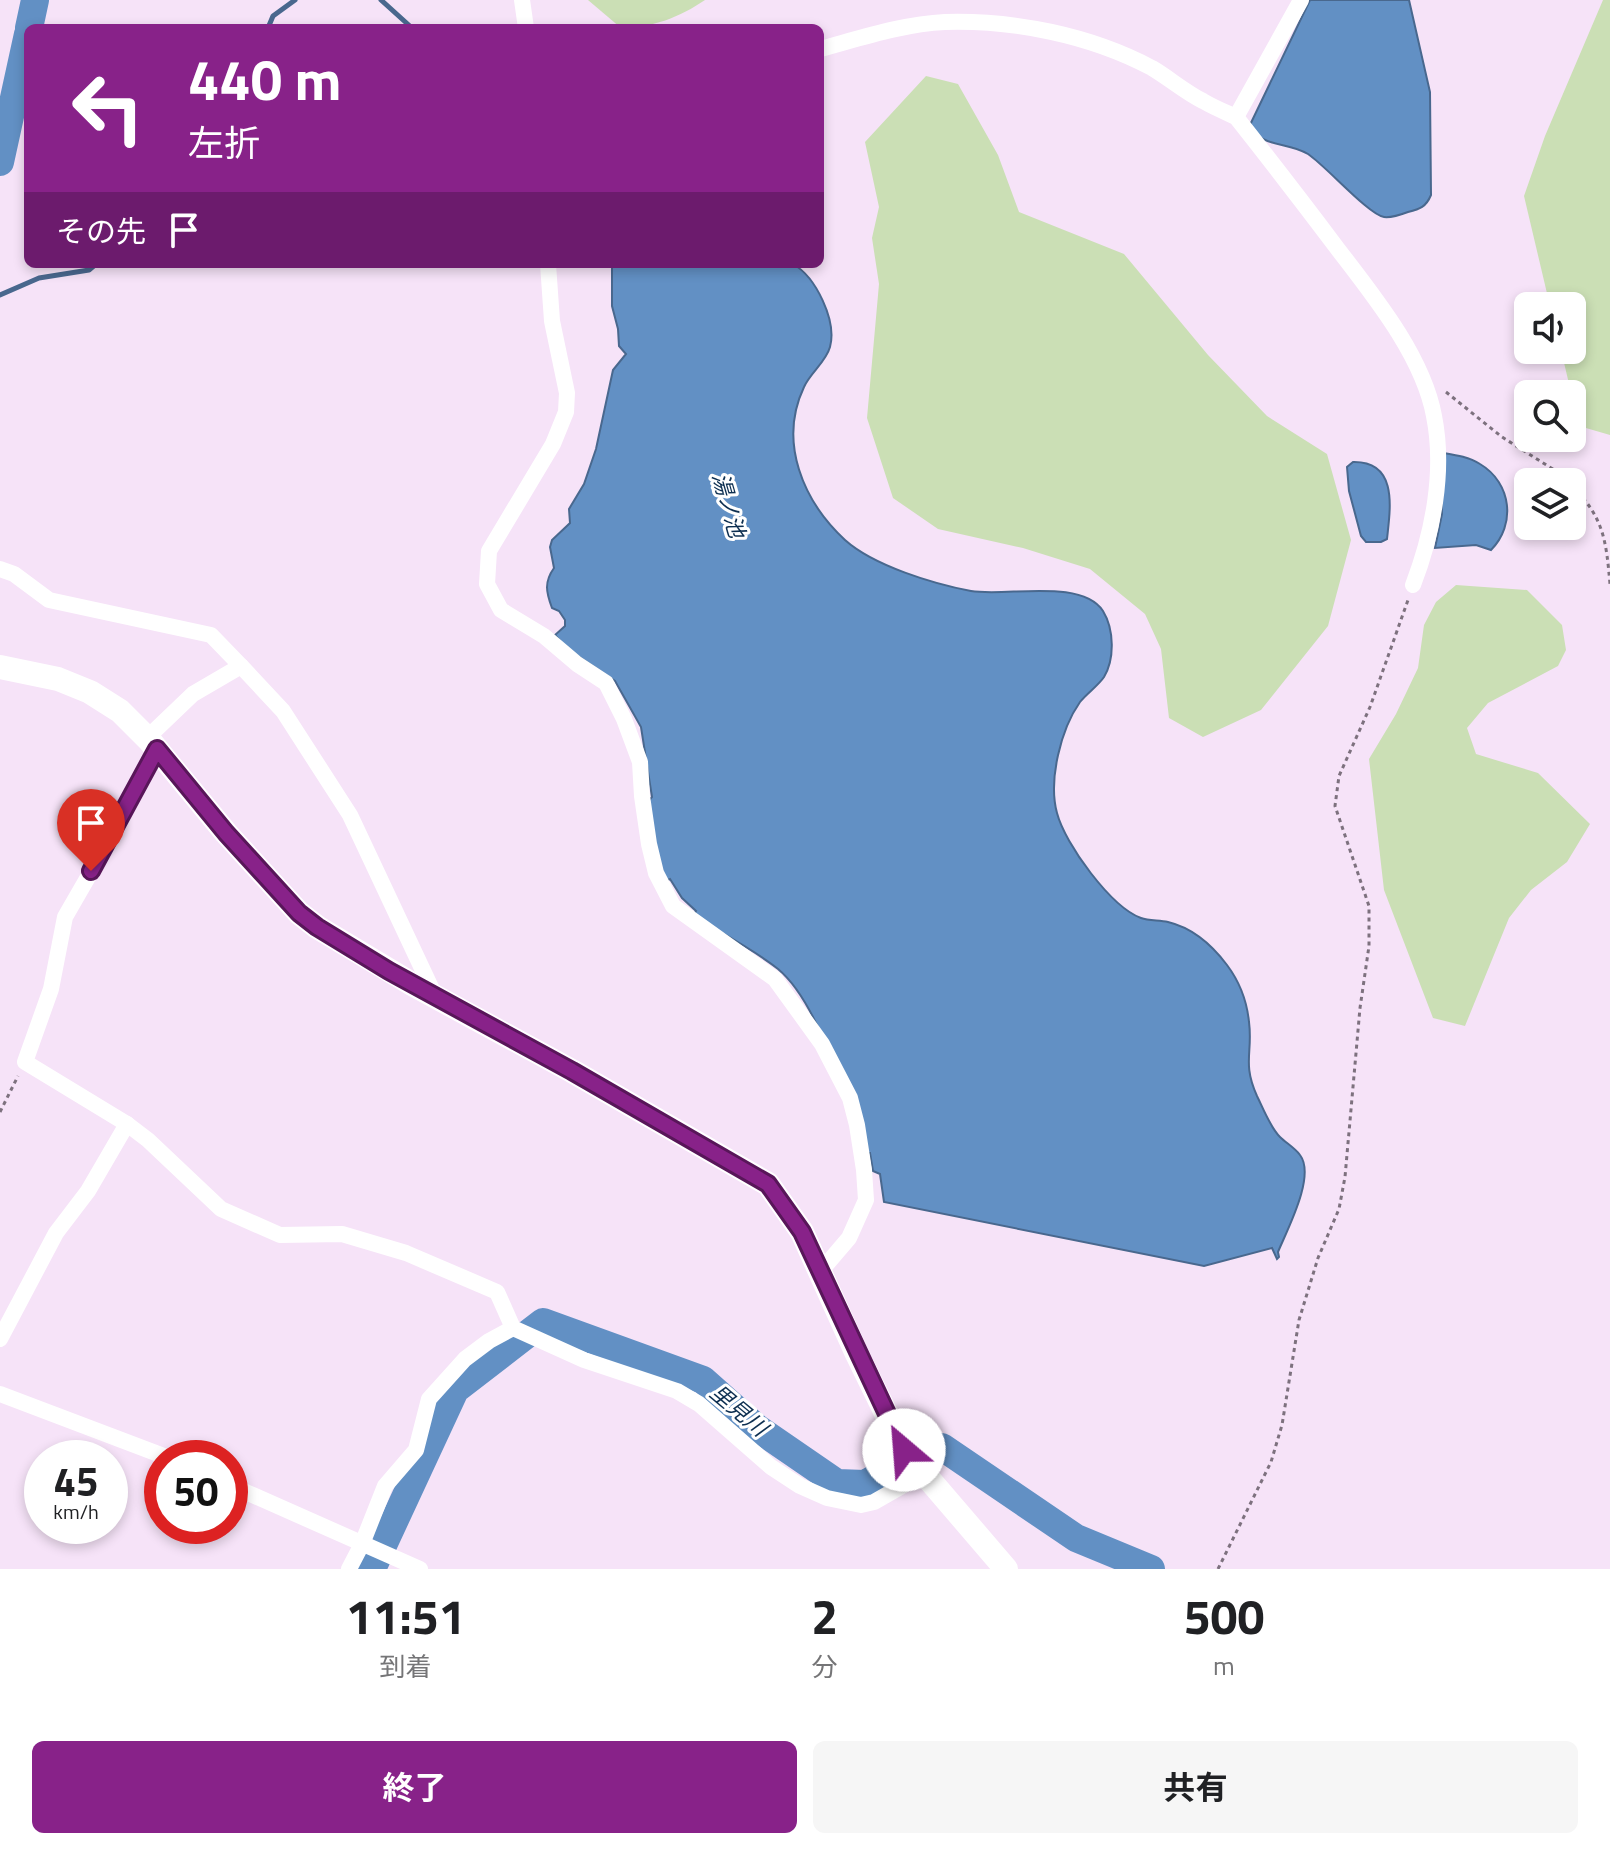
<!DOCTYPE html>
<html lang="ja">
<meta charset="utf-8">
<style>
:root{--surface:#fff;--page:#f6f6f6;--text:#202124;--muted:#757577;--accent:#882289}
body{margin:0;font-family:"Titillium Web","Noto Sans JP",sans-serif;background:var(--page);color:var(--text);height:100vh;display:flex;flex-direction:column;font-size:30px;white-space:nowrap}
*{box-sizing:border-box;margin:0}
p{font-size:26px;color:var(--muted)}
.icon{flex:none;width:44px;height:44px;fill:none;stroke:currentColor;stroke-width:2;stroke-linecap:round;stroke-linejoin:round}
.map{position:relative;height:1569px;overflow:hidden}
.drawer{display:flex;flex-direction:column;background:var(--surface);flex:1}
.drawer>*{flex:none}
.hud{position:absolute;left:24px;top:24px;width:800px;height:244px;border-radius:12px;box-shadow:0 4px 12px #0003;background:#882289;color:#fff;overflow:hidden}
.tools{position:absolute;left:1514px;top:292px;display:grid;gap:16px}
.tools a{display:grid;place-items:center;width:72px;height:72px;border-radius:12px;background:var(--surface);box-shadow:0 4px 12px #0003;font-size:40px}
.speed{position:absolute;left:24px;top:1440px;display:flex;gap:16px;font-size:40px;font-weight:700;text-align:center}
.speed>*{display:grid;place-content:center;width:104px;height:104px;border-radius:50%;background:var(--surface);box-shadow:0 4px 12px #0003;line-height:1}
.speed small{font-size:20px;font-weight:400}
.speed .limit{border:12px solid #d22;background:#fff;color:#111}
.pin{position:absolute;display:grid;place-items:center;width:68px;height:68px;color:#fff;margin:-82px -34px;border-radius:50% 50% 50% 0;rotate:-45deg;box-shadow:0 0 8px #0007}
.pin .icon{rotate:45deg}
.me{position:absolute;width:88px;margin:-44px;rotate:333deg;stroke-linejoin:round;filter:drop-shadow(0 0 6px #0008)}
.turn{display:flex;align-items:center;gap:28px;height:168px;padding:0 32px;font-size:36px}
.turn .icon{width:104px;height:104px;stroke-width:2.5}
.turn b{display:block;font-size:56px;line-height:68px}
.then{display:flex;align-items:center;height:76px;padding:0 32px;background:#0003;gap:16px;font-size:30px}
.eta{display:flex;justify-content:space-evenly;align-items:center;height:136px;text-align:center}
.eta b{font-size:48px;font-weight:700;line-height:56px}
.button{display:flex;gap:16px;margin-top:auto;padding:16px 32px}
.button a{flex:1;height:92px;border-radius:12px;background:var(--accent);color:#fff;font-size:32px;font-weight:700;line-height:92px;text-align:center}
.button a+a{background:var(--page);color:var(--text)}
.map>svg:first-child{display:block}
</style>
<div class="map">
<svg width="1610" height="1569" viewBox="0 0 1610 1569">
<rect width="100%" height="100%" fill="#f6e3f8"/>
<g fill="#cbdfb5">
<path d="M588 0H705C680 17 652 28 621 28Z"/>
<polygon points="1603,0 1610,0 1610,435 1579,426 1561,350 1572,350 1572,306 1550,306 1524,196 1545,136"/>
<polygon points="926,76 958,84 998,155 1019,212 1124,254 1208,355 1267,416 1327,454 1351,540 1328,626 1261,710 1203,737 1169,718 1161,649 1145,614 1090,569 1023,548 938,529 893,498 867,418 879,284 872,238 879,207 865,142"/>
<polygon points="1456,585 1527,590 1562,625 1566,650 1558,666 1488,703 1467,728 1476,754 1538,773 1590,824 1567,862 1531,890 1509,918 1465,1026 1433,1018 1384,890 1369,759 1396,714 1418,668 1424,625 1436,602"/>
</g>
<g fill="#6290c4" stroke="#49688e" stroke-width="2">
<path d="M1310 0H1409L1430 92 1431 195C1426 207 1420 209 1408 212 1400 215 1392 218 1384 217 1369 215 1326 166 1308 154 1287 141 1266 149 1249 127Z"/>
<path d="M612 264H793C816 277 837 321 830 347 826 362 810 373 804 387 778 442 803 501 845 540 874 566 934 584 971 591 1006 597 1081 578 1103 611 1114 629 1115 659 1104 677 1098 686 1087 693 1080 702 1061 729 1048 780 1057 813 1065 844 1111 907 1141 918 1149 921 1159 920 1168 922 1193 928 1212 945 1227 965 1239 981 1247 1002 1249 1022 1253 1052 1242 1063 1257 1096 1263 1108 1270 1127 1280 1137 1286 1143 1295 1148 1300 1155 1316 1176 1287 1230 1278 1252L1279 1257 1277 1259 1272 1248 1204 1266 884 1202 880 1174 873 1171 870 1153H864C844 1100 821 1005 778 969 753 949 721 933 693 916L696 911 682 898 670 879 664 882 646 804 652 797 641 727 615 681 566 648 555 635 565 626V620L559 611 552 608C546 592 544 582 554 568L550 547 552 540 570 523 569 509 584 484 596 449 613 370 626 354 619 346 618 329 612 306Z"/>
<path d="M1444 453C1456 455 1469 457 1480 464 1512 483 1516 525 1491 550L1476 545 1435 548 1442 514 1440 455Z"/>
<path d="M1353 462C1399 461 1390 510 1387 539L1381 542H1366L1361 536 1349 491 1347 467Z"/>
</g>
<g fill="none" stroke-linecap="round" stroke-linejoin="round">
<g stroke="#49688e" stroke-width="5">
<polyline points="381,0 412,28"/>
<polyline points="268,28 273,16 295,0"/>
<polyline points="0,295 39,278 89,270 96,264"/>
</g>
<g stroke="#6290c4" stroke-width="28">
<polyline points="29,28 35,0"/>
<polyline points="0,162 28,34"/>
<polyline points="372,1569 455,1390 543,1322 703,1380 757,1428 837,1483 865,1484 902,1462 942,1447 1076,1538 1151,1569"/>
</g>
<g stroke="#7d717e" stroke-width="3" stroke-dasharray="4 4" stroke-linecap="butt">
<polyline points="1446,392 1502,437 1559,473 1568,482"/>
<path d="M1572 486C1604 518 1606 540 1610 584"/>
<polyline points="0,1112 18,1076"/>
<polyline points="1218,1569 1271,1462 1282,1425 1299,1320 1318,1258 1339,1209 1345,1177 1360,1008 1369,946 1369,906 1335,806 1339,776 1370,707 1408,600"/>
</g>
<g stroke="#fff" stroke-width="16">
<polyline points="522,0 526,28"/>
<path d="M820 49C861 38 903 24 945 22 1014 20 1090 35 1152 68 1169 78 1185 92 1203 101 1213 107 1225 112 1236 117 1270 160 1304 204 1337 248 1373 295 1423 356 1434 416 1445 471 1433 533 1413 585"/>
<polyline points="1236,117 1301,0"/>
<polyline points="548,264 552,321 567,393 566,412 553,444 489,551 487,584 501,610 544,636 577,664 606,683 624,719 640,762 642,796 649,844 656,873 673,906 775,979 822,1044 850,1098 857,1125 864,1170 866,1200 849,1238 820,1272"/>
<polyline points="0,569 14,574 49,600 211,635 241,666 193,694 147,738"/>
<polyline points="241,666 283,711 350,815 435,996"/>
<polyline points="157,749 118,825 65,917 51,989 25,1062 127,1124 148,1140 221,1209 280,1235 342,1234 406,1253 497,1292 513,1328 584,1360 677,1391 699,1404 771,1467 800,1486 827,1498 861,1505 874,1502 923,1474"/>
<polyline points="0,1339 56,1233 88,1191 127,1124"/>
<polyline points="0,1394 169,1458"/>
<polyline points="230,1485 420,1569"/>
<polyline points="349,1569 362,1544 385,1486 416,1450 429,1399 465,1359 489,1341 513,1328"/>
</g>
<polyline stroke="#fff" stroke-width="24" points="0,667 58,679 90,692 120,711 150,741 226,833 299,913 317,927 412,984 572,1071 768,1184 802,1232 857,1354 904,1450 1006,1569"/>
</g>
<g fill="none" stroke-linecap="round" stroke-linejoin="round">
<defs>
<polyline id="route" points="91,871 157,749 226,833 299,913 317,927 389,971 572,1071 768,1184 802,1232 904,1450"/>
</defs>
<use href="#route" stroke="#581659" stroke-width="20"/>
<use href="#route" stroke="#882289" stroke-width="14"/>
</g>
<g text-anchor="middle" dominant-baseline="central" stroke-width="6" stroke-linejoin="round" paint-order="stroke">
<g font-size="22" font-style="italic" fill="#0d2f51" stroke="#fff">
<text transform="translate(729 505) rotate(74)">湯ノ池</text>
<text transform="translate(739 1410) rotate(40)">里見川</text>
</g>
</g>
</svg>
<div class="tools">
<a><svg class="icon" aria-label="sound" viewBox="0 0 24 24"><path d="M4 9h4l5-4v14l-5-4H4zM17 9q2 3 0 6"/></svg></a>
<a><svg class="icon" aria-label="search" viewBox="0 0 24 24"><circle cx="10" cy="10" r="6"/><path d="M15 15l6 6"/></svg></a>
<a><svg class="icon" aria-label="layers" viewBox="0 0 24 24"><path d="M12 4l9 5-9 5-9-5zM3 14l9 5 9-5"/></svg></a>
</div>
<div class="speed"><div>45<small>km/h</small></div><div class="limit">50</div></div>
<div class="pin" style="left:91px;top:871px;background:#d93025"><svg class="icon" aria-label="arrive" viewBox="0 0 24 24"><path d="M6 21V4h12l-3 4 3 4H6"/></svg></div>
<svg class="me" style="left:904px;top:1450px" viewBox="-20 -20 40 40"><circle r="19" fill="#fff"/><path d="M0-13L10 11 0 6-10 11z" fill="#882289"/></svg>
<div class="hud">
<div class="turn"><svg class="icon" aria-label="left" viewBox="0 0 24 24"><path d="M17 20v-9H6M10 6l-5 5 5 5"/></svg><div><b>440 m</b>左折</div></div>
<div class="then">その先<svg class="icon" aria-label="arrive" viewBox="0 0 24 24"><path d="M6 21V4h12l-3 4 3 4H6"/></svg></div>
</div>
</div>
<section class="drawer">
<div class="eta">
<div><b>11:51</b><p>到着</p></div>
<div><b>2</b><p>分</p></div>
<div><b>500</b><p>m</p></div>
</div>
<div class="button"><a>終了</a><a>共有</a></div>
</section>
